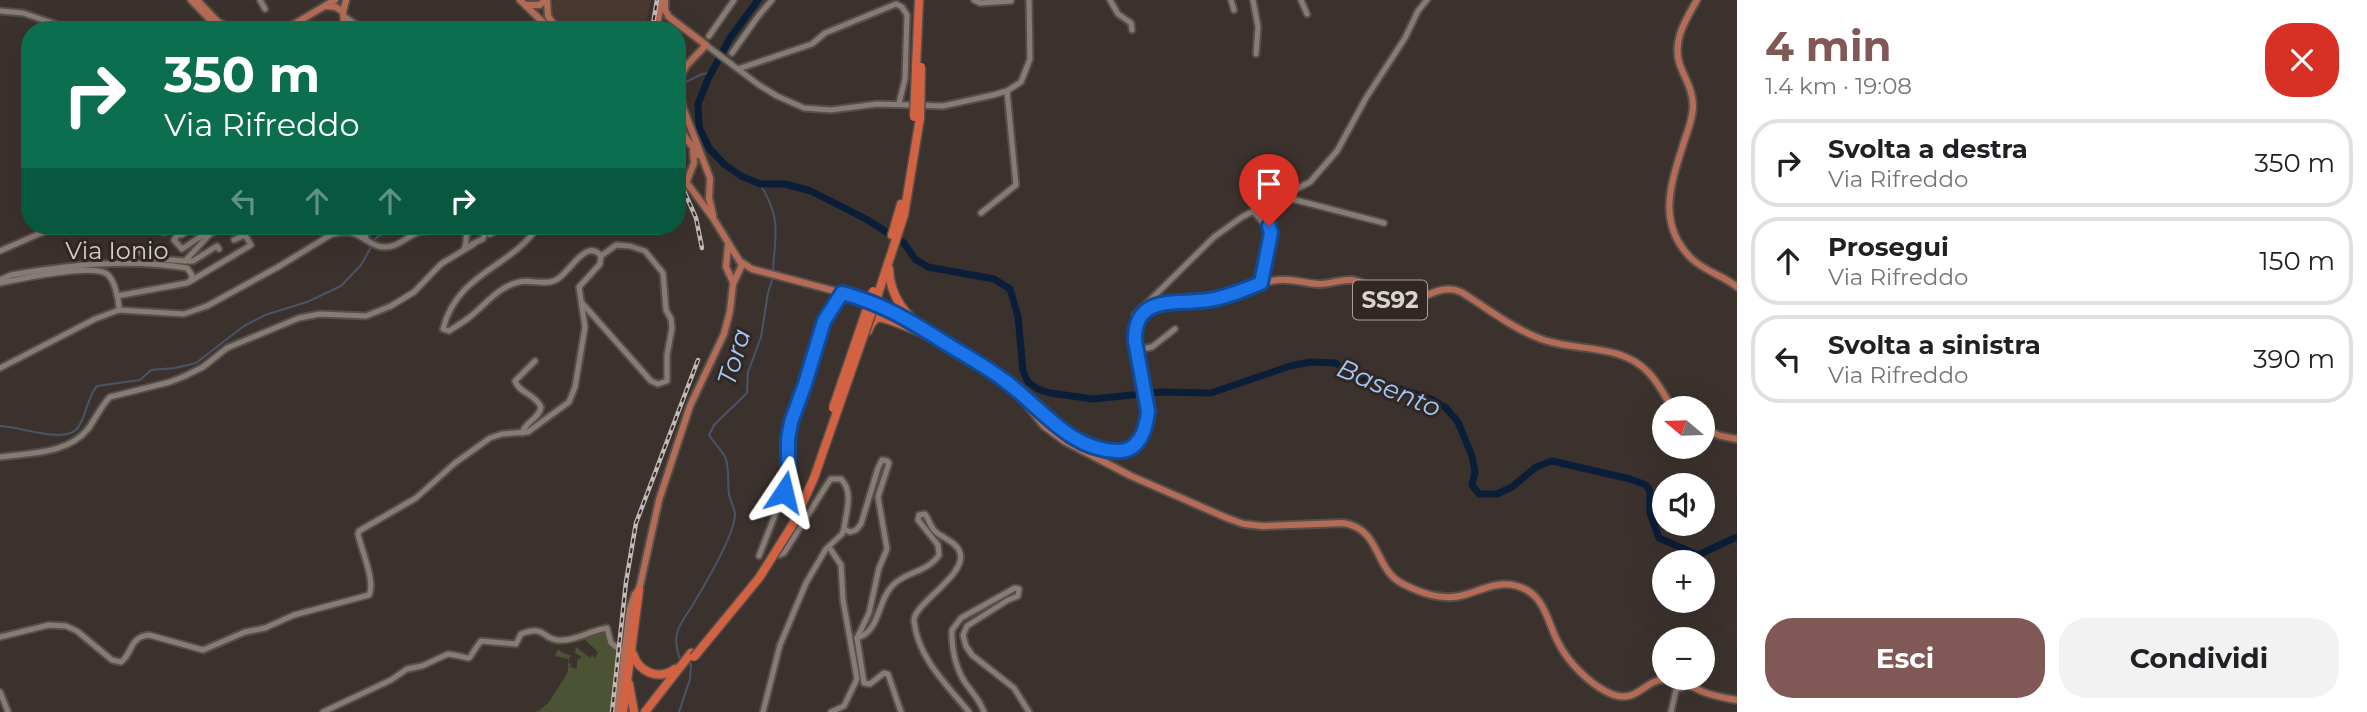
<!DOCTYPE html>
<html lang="it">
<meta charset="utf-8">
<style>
:root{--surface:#fff;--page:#f2f2f2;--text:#202124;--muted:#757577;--line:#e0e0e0;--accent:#805856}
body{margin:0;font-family:Montserrat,sans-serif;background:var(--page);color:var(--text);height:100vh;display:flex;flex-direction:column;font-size:26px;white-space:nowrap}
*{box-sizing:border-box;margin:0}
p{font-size:23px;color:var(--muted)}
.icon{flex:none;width:38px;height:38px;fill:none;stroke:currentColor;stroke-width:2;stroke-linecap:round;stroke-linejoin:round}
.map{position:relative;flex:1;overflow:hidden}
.side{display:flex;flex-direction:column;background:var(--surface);width:630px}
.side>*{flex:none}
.banner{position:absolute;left:21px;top:21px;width:665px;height:214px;border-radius:28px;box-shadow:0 7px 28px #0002;background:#0b6e4f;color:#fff;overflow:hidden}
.needle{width:46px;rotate:289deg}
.controls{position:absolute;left:1652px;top:396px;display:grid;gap:14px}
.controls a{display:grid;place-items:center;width:63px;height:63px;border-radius:50%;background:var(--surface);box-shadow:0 7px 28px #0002;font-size:35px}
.pin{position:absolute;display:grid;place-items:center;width:60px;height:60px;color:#fff;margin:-72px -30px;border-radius:50% 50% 50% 0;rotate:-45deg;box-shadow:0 0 7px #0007}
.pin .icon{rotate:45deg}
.me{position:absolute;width:77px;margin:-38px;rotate:10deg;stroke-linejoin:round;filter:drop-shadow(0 0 5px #0008)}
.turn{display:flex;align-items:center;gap:24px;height:147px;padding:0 28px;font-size:32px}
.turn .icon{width:91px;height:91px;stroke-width:2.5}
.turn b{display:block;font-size:49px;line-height:60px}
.lanes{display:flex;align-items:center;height:66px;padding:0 28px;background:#0003;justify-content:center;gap:35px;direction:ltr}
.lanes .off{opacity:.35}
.round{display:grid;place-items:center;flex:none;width:74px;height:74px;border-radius:28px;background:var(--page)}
.summary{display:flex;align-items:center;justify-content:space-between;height:119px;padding:0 28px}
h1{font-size:42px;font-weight:700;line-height:52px;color:var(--accent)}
.action{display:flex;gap:14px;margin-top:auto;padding:14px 28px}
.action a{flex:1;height:80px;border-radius:28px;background:var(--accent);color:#fff;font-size:28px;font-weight:700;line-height:80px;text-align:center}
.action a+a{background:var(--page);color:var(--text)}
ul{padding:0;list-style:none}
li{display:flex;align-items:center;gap:21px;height:88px;margin:0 14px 10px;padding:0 14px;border:4px solid var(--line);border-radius:28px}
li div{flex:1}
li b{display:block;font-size:26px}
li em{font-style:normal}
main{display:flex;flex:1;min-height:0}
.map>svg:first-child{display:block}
</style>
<main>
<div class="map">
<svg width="1737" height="712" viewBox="0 0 1737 712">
<rect width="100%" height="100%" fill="#3c322d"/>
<polygon fill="#493930" points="553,0 651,0 644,30 562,30 552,18"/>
<polygon fill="#4c5334" points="607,629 608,640 618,648 611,712 534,712 539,711 549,702 565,677 568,671 568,659 555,656 558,649 561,652 574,657 570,656 568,663 571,664 570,667 577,669 577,660 582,657 575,653 576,647 590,658 592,655 595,658 598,652 583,638"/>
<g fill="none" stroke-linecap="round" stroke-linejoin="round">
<g stroke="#495466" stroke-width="2">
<polyline points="684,83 702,74 711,73"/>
<path d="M760 184C782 220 775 232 773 271"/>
<polyline points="459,226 461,226"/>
<path d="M0 426C19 426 68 446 79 426 87 413 87 398 97 386L140 380 151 370 175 368 196 363 244 326 265 315 307 302 341 286 361 265 376 238 384 233 411 226"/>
<path d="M682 659 679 657C671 631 681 624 694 603 705 584 734 536 735 515 735 508 730 501 729 494 727 482 730 468 725 457 721 449 713 442 709 435L714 425 747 393 748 372 761 337 768 293 773 277"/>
<polyline points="679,712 690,679 691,664 687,662"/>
</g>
<polyline stroke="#0b1e38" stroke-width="7" points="758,0 730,38 708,79 698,104 699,127 709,148 724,164 741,176 760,184 785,184 811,191 866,219 904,243 915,259 928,267 994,279 1010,289 1018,316 1023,371 1028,382 1038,389 1050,393 1093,399 1161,392 1211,393 1290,366 1311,362 1335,363 1372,385 1401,389 1431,399 1446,408 1458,422 1472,456 1475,472 1472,485 1479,494 1497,494 1512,487 1536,467 1552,461 1630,479 1646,485 1650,491 1650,513 1659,538 1698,555 1737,537"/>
<defs>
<g id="minor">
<polyline points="260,0 265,9"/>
<polyline points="974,0 980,3 1011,1"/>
<polyline points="1110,0 1118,14 1131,23 1132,30"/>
<polyline points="1231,0 1234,10"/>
<polyline points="1253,0 1258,27 1256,54"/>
<polyline points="1301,0 1307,14"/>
<polyline points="0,11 23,13 73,30"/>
<polyline points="344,16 358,26 369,30"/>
<polyline points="709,36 734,0"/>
<polyline points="706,45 759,85 777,96 804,108 831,110 877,104 943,106 993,95 1007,91 1021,82 1030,59 1029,0"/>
<polyline points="732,53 759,15 772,0"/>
<polyline points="738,69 812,44 825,33 896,4 902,7 907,15 905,79 899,103"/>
<polyline points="1288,193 1292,199 1384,223"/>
<polyline points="1253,211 1271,231 1261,283"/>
<polyline points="981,213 1016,185 1007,91"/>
<polyline points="153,226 164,232 177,226"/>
<polyline points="196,226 181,235 179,233 174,240 182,249 206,233 209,235 185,261 193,261 217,246 219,249"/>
<polyline points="363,226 366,238"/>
<path d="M333 234C361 226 364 246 384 247 397 248 408 236 419 232 435 228 453 232 469 230"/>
<polyline points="490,234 502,226"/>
<polyline points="209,235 222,226"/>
<polyline points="472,244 483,239 485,232"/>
<polyline points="136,248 148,258 185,261"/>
<path d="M464 249C468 242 464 236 469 230L478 227 487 233 493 232"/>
<polyline points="0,251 57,226"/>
<path d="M0 280 11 275C68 265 129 258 187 268L192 275 191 280 187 283 117 296"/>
<polyline points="189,282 251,245 245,235 234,240"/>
<path d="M0 283C20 279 92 263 107 274 115 280 119 301 119 310"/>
<polyline points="582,303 651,381 658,384 667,381 667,355 672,328 671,319 666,310 663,273 645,251 630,246 616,245 601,256"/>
<polyline points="1135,315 1214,237 1242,217 1310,182 1337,151 1366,98 1405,38 1418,11 1427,0"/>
<polyline points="1137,350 1152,347 1175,329"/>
<polyline points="0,368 95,319 119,310 184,314 207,306 278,267 332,234 340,226"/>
<path d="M522 433C525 422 539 419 541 407 534 393 520 394 515 381L535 361"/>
<path d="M0 457C29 453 68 454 88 429 96 418 101 406 110 397L170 382 185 376 203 367 227 348 299 318 320 314 366 316 391 306 414 292 441 264 474 244"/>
<polyline points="844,529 850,532 856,530 861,524 878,468 882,460 887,461 889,463 878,497 887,549 879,568 869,613 857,638"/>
<polyline points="829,547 841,565 843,600 857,679 844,706 831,712"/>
<polyline points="759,556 784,492 788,471 788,439 791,422 805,384 824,321 842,293"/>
<path d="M0 637 49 625 66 626 77 631 112 660 121 662C133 653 129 637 149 635L203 650 245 632 265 628 294 615 369 595C376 582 361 549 358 534L359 531 416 498 455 463 490 438 502 434 528 432 569 402 575 387 585 327 579 287 600 264 601 256C586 237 569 274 556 280 544 286 531 279 519 282 498 287 486 304 471 316 464 322 456 326 449 331L443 329C457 272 513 267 538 226"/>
<path d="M857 638C881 631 877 600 893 585 905 572 928 572 939 555L938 545 918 520 919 515 925 514C929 519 930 527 936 532 943 538 957 542 960 553 967 575 913 604 914 621 918 658 947 685 969 712"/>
<polyline points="857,638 864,683 870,684 884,673 888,674 901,712"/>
<polyline points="0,692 8,712"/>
<path d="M323 712 391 680 407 669 422 666 448 654C479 658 462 665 481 641L516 644 521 634C546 625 541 638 557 640 574 642 591 630 607 628L611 643 624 653"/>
<path d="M763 712 780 645 806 583 826 549 842 534 844 529C846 512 854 492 841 479H831L828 483 784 553 779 555"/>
<path d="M984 712C979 698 970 691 963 679 955 665 951 646 952 630L961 618 1015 588 1019 589 1018 596 1008 600 967 626 963 635 966 646 972 655 1014 688 1029 712"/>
<polyline points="1671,712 1676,690 1688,685"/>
</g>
<g id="major">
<polyline points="191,0 220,30"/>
<polyline points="197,0 217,21 231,30"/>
<polyline points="520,0 551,30"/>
<polyline points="547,0 548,16 558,30"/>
<polyline points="665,0 665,10 669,17 706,45 686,66 682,74 679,88 682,105 710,178 709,198 713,215"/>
<path d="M1697 0C1684 22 1670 45 1682 70 1687 82 1693 92 1693 106 1693 118 1688 130 1684 142 1671 183 1656 223 1691 258 1705 272 1723 275 1737 287"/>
<polyline points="528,5 540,5 545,0"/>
<polyline points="326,6 336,7 343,12 344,22 340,30"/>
<polyline points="343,12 346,0"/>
<polyline points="284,30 335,0"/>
<polyline points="656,30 662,0"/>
<polyline points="677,125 698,155"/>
<polyline points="687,181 694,163 693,152"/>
<polyline points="728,246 726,267 733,282"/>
<polyline points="741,262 752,269 865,299 887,308 914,324"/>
<path d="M935 337C958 351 982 364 1004 380 1025 395 1043 417 1065 432 1099 457 1144 464 1148 411 1143 385 1125 333 1144 312 1156 298 1183 303 1200 301 1227 298 1251 283 1278 280 1292 278 1306 284 1320 284 1331 284 1341 279 1352 280 1370 282 1381 302 1400 302 1423 303 1438 282 1461 292 1487 308 1512 328 1541 339 1576 352 1620 343 1648 372 1658 382 1665 396 1672 408"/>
<path d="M1026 404 1044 426 1064 441 1131 476 1227 518 1244 524 1262 526 1343 523C1382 529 1373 569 1403 584 1421 593 1440 600 1460 596 1478 592 1497 580 1517 586 1546 594 1547 623 1559 644 1568 662 1589 683 1607 692 1637 707 1642 680 1666 679 1679 679 1690 686 1701 691 1712 696 1725 698 1737 700"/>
<polyline points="1703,429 1721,436 1737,439"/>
<polyline points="617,712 630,608 635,594 639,590 659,500 690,406 724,334 730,311 733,284 742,265 713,218 687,183 677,163"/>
</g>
<g id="highway">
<polyline points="916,67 919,0"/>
<polyline points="892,235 901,204"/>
<path d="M889 269C890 297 905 314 925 330"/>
<polyline points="878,294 904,215 920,118"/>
<path d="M868 331C870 326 872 320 878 318 884 316 926 335 937 338"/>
<path d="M633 654C639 672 658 681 675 669"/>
<polyline points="629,684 634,712"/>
<polyline points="623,712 639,590"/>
<polyline points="645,712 691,653"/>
</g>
</defs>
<use href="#minor" stroke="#564e49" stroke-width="9"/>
<use href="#major" stroke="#564e49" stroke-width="10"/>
<use href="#highway" stroke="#564e49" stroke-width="11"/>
<use href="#minor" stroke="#877b75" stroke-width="5"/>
<use href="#major" stroke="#b56c56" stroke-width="6"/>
<use href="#highway" stroke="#d36242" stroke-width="8"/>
<defs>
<g id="rail">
<polyline points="652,30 657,0"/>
<polyline points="677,175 696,218 702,248"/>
<polyline points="612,712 626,582 636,523 698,360"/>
</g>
</defs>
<use href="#rail" stroke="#c1bab6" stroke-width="4.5"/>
<use href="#rail" stroke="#322823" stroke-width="2" stroke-dasharray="5" stroke-linecap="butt"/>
<defs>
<g id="highway-bridge">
<polyline points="914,117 916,70"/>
<polyline points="920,118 921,67"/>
<polyline points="833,408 873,291"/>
<polyline points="694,657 759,578 793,524 814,478 878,294"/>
</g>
</defs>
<use href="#highway-bridge" stroke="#564e49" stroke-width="11" stroke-linecap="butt"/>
<use href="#highway-bridge" stroke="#d36242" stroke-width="8"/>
</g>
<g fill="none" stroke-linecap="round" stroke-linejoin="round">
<defs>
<path id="route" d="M784 492 788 471V439L791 422 805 384 824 321 842 293C884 304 910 321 947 344 966 356 987 367 1005 381 1040 406 1068 449 1116 451 1139 453 1146 430 1148 411L1135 341C1134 293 1177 305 1209 300 1227 297 1244 290 1261 283L1271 233 1269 226"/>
</defs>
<use href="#route" stroke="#114b97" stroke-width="18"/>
<use href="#route" stroke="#1a73e8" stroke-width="12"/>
</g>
<g text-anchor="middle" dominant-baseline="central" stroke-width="6" stroke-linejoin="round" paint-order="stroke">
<rect fill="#322823" stroke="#a8a09c" stroke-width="2" x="1353" y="280.5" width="74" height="39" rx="5"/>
<g font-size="23" font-weight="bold" fill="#dad3d0">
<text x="1390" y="300">SS92</text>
</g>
<g font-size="24" fill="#dad3d0" stroke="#322823">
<text x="117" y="250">Via Ionio</text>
</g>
<g font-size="26" font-style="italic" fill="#a2c9fe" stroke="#322823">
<text transform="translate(734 357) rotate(-73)">Tora</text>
<text transform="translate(1389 388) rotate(23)">Basento</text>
</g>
</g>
</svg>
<div class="controls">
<a><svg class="needle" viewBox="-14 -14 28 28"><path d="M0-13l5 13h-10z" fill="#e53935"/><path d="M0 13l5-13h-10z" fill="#757577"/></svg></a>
<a><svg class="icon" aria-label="sound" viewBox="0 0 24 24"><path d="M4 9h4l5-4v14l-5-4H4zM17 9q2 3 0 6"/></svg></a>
<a>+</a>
<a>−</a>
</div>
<div class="pin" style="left:1269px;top:226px;background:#d93025"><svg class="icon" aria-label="arrive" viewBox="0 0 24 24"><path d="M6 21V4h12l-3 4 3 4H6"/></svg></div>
<svg class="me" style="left:784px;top:492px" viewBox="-20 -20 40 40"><path d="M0-17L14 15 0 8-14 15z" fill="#1a73e8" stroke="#fff" stroke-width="4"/></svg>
<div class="banner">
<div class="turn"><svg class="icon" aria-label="right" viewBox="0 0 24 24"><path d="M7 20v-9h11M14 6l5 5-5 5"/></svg><div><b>350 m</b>Via Rifreddo</div></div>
<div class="lanes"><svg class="icon off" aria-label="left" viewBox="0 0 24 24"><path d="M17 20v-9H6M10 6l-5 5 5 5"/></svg><svg class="icon off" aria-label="ahead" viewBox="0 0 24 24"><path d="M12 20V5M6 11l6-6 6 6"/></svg><svg class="icon off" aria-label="ahead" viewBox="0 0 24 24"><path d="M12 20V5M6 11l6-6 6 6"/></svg><svg class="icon" aria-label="right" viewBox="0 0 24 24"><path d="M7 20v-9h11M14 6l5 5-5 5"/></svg></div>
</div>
</div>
<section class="side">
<div class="summary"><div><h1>4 min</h1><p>1.4 km · 19:08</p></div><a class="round" style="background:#d93025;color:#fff"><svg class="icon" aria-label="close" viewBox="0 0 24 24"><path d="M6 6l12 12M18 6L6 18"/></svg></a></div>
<ul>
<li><svg class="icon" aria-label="right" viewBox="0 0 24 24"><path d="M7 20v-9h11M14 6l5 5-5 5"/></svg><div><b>Svolta a destra</b><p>Via Rifreddo</p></div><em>350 m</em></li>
<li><svg class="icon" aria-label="ahead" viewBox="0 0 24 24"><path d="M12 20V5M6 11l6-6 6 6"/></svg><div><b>Prosegui</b><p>Via Rifreddo</p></div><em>150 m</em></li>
<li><svg class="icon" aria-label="left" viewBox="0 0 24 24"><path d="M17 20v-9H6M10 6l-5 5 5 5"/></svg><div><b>Svolta a sinistra</b><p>Via Rifreddo</p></div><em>390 m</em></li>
</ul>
<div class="action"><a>Esci</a><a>Condividi</a></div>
</section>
</main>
